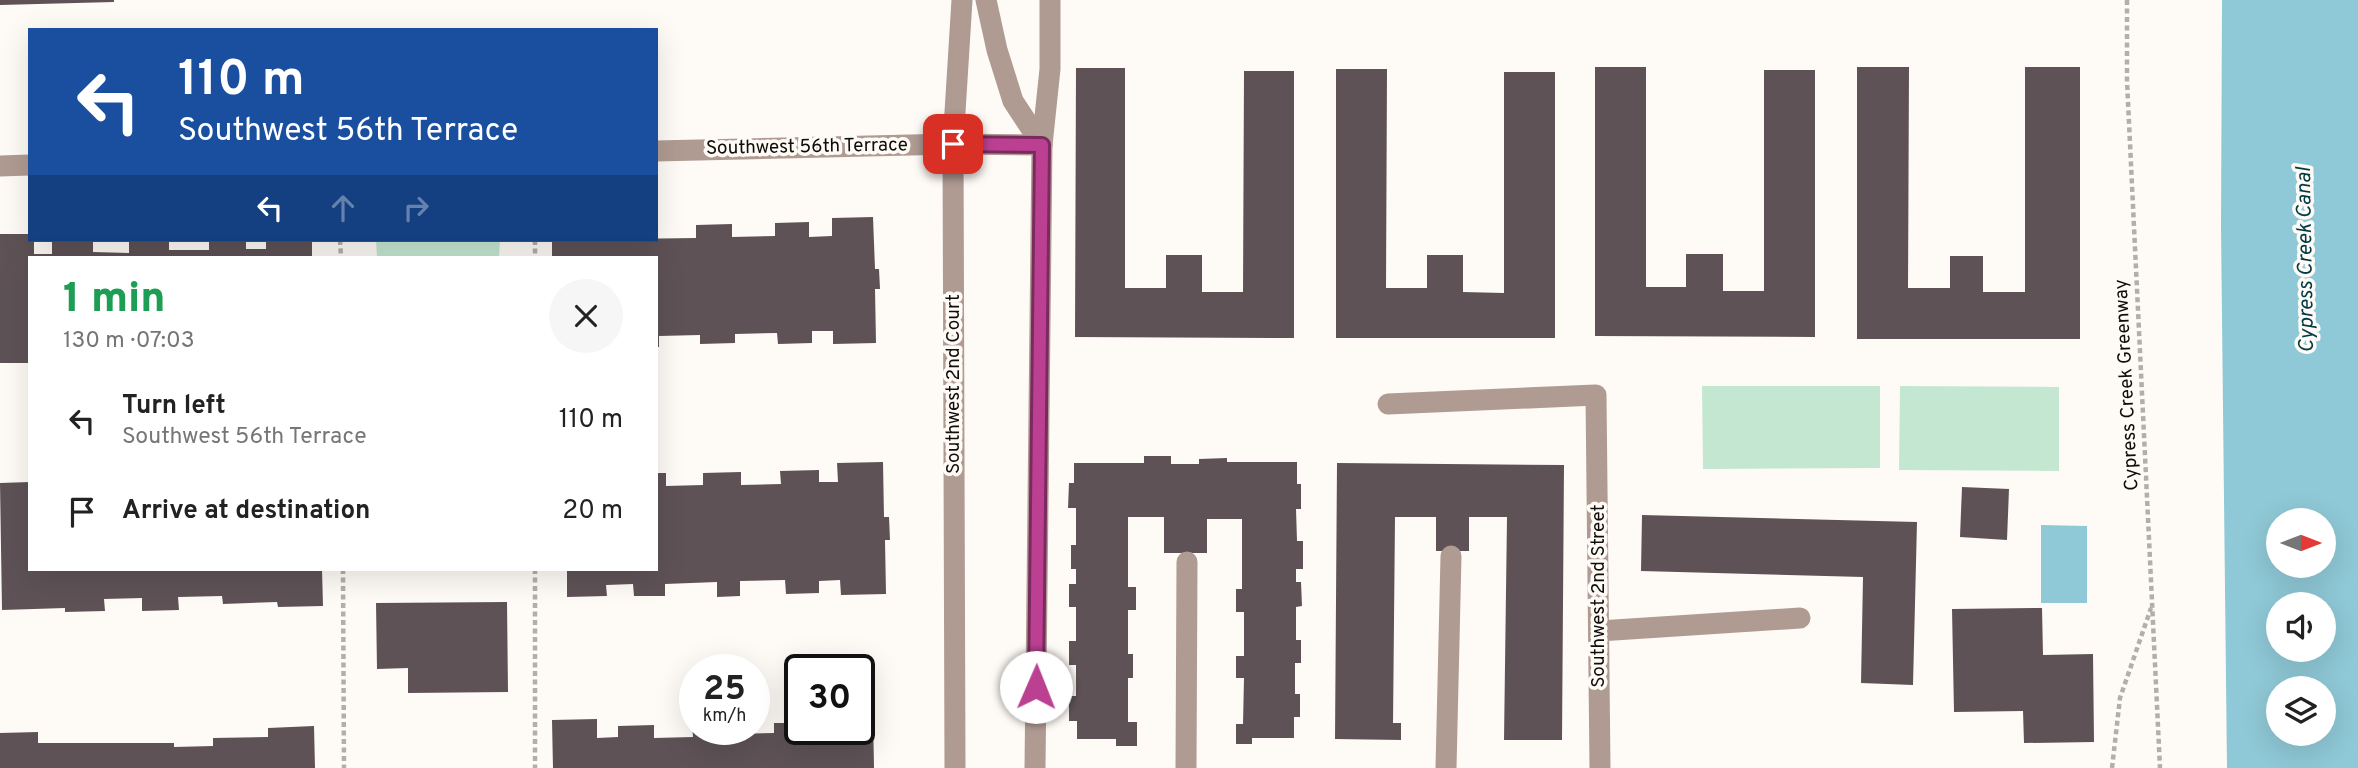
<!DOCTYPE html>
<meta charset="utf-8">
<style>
:root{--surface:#fff;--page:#f6f6f6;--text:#222;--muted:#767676}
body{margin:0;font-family:Overpass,sans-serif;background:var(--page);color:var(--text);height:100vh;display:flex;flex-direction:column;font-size:26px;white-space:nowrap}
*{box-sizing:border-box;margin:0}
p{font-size:23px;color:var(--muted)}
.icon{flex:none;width:38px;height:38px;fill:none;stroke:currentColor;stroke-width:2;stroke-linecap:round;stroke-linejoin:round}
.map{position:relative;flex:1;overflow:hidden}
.drawer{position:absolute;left:28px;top:256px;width:630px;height:315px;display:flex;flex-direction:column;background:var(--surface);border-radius:0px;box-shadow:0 7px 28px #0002}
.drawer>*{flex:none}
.guide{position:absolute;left:28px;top:28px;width:630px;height:214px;border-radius:0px;box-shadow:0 7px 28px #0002;background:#1a4fa0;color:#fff;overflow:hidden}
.needle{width:46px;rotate:90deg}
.tools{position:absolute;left:2266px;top:508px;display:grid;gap:14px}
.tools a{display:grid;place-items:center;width:70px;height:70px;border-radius:50%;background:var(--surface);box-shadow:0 7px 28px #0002;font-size:35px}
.speed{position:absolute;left:679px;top:654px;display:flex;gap:14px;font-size:35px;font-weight:700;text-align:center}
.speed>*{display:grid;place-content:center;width:91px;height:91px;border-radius:50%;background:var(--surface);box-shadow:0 7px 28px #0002;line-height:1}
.speed small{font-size:18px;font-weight:400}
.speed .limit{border:4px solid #111;border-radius:10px;background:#fff;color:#111}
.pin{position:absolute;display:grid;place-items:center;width:60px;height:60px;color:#fff;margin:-30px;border-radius:14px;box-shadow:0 4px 10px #0006}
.me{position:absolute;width:77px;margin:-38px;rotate:1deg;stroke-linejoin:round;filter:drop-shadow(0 0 5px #0008)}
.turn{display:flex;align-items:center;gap:24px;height:147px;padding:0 35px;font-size:32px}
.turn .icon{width:91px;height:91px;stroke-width:2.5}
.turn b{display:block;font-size:49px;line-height:60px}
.lanes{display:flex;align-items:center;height:66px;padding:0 35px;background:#0003;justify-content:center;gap:35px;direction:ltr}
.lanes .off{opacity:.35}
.round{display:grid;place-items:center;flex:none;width:74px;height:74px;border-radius:37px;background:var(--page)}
.head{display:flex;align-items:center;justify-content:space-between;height:119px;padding:0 35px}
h1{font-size:42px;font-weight:800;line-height:52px;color:#1e9e55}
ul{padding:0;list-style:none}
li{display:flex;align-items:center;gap:21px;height:91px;padding:0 35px}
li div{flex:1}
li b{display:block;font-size:26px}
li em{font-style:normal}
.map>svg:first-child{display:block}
</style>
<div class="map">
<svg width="2358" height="768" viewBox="0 0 2358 768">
<rect width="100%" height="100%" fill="#fefaf6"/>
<g fill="#c4e7d1">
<polygon points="376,240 500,240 499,257 377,257"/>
<polygon points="1702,386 1880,386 1880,468 1703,469"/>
<polygon points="1900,386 2059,387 2059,471 1899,470"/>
</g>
<g fill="#8fc8d6" fill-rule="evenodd">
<path d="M2222 0H2358V768H2227L2221 227ZM2278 520H2324V565H2278ZM2278 604H2324V649H2278ZM2278 688H2324V733H2278Z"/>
<polygon points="2041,525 2087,526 2087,603 2041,603"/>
</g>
<g fill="#5e5256">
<polygon points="0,0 114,0 114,2 0,5"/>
<polygon points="1595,67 1646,67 1646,287 1686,287 1686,254 1723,254 1723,291 1764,291 1764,70 1815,70 1815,337 1595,336"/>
<polygon points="1857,67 1909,67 1908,288 1950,288 1950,256 1983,256 1983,292 2025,292 2025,67 2080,67 2080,339 1857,339"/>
<polygon points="1076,68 1125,68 1125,288 1166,288 1166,255 1202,255 1202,292 1243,292 1244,71 1294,71 1294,338 1075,337"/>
<polygon points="1336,69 1387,69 1386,288 1427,288 1427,255 1463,255 1463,292 1504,293 1504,72 1555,72 1555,338 1336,338"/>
<polygon points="873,217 875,269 879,269 880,289 875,289 876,343 833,344 833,331 812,331 812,343 778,344 777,333 735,334 735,343 700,344 700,335 659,336 659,347 656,347 656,257 552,257 552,240 696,238 696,225 732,224 732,237 775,236 775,223 809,222 809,237 832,236 832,218"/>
<polygon points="0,234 30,234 30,240 34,240 34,254 52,254 52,240 93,240 93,252 129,253 129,240 169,240 169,250 209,250 209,240 246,240 246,249 266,249 266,240 312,240 312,257 30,257 30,363 0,363"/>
<polygon points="1144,456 1171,456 1171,464 1199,464 1199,459 1227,458 1227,462 1297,462 1297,484 1301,484 1301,509 1296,509 1297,541 1303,541 1303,569 1296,569 1296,582 1301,582 1302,606 1296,607 1296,640 1301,640 1301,663 1295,663 1295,694 1300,694 1300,717 1294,717 1294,738 1252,738 1252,744 1236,744 1236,724 1243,724 1244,678 1236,678 1236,656 1244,656 1244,612 1236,612 1236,589 1242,589 1242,519 1207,519 1207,553 1164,553 1164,517 1128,517 1128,587 1136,587 1136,610 1128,610 1128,654 1133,654 1133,678 1128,678 1128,722 1137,722 1137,746 1116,746 1116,739 1077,739 1077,721 1069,721 1069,696 1076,696 1076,665 1069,665 1069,641 1076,641 1076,607 1069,607 1069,584 1076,584 1076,569 1071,569 1071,545 1076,545 1076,508 1068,508 1069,483 1074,483 1074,463 1144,463"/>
<polygon points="883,462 884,517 889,517 890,540 885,540 886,594 841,595 840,580 819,581 819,593 786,594 785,580 740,581 740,596 717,597 717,582 665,584 665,596 634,596 633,584 606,585 607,596 567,597 567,569 656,569 656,473 666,473 666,486 703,485 703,473 741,472 741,485 781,484 780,471 819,470 819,482 838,482 837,463"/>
<polygon points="1337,463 1564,465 1562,740 1504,740 1507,517 1469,517 1469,551 1436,551 1436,517 1395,517 1393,723 1401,723 1401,740 1335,739"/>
<polygon points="30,482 30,569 322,569 323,606 278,607 277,602 223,604 222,596 178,597 179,610 142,611 142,598 104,599 105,611 65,612 65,608 2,610 0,483"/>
<polygon points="1962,487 2009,489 2007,540 1960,537"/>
<polygon points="1642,515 1917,522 1913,685 1861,683 1863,577 1641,571"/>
<polygon points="507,602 508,692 408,693 408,668 377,669 376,603"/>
<polygon points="2042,608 2043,655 2093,654 2094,742 2024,743 2023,711 1954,712 1952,609"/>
<polygon points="873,714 874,768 553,768 552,720 597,719 597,738 618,737 618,726 654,725 654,738 693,737 692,722 695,722 695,730 733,730 733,734 774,733 774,723 800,723 800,730 807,730 808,734 830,733 830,730 859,730 859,715"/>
<polygon points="314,726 315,768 0,768 0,733 38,732 38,743 174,743 174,747 213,746 213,738 268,737 268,728"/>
</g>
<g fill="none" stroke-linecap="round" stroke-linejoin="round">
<g stroke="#b2aeaa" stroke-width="4.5" stroke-dasharray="5 3.5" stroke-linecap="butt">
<polyline points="2127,0 2127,81 2160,768"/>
<polyline points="340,240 341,257"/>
<polyline points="535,240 535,257"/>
<polyline points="343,569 344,768"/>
<polyline points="535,569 535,768"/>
<polyline points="2112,768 2120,698 2151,608"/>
</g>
<g stroke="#b09b92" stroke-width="21">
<polyline points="986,0 997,50 1013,101 1042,145"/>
<polyline points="656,151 953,144 1042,145"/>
<polyline points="0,166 30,165"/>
<polyline points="1388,404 1596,395 1600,768"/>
<polyline points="1599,631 1800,618"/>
<polyline points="955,768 953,144 962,0"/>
<polyline points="1035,768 1042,145 1050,69 1050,0"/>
<polyline points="1186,768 1187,562"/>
<polyline points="1446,768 1451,556"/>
</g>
</g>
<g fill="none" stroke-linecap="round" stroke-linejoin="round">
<defs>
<polyline id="route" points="953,144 1042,145 1036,687"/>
</defs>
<use href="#route" stroke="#7a2a5f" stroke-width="18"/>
<use href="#route" stroke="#bb4092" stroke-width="12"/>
</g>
<g text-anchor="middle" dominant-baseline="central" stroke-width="7" stroke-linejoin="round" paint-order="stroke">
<g font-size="19" fill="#100d09" stroke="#fefaf6">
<text transform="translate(807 147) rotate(-1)">Southwest 56th Terrace</text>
<text transform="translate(954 384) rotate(-90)">Southwest 2nd Court</text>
<text transform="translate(2127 385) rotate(-93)">Cypress Creek Greenway</text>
<text transform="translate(1599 596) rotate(-90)">Southwest 2nd Street</text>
</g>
<g font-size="21" font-style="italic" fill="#023a44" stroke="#fefaf6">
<text transform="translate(2306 260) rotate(-91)">Cypress Creek Canal</text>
</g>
</g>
</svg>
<div class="tools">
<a><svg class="needle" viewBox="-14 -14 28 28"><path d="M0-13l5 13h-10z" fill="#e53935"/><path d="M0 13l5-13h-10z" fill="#767676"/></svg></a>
<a><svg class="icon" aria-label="sound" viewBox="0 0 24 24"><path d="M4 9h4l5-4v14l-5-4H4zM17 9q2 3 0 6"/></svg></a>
<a><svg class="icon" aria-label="layers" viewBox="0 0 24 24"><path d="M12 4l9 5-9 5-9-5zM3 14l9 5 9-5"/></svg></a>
</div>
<div class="speed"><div>25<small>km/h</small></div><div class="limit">30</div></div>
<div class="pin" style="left:953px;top:144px;background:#d93025"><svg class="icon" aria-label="arrive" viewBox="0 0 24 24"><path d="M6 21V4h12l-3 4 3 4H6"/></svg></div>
<svg class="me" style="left:1036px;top:687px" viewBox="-20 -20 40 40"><circle r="19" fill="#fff"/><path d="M0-13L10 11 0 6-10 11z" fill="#bb4092"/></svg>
<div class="guide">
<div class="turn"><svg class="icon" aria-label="left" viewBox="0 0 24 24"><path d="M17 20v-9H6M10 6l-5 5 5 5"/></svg><div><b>110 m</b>Southwest 56th Terrace</div></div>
<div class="lanes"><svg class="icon" aria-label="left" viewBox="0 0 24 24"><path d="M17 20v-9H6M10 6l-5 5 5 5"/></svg><svg class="icon off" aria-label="ahead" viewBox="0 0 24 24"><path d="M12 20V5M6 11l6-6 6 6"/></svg><svg class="icon off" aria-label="right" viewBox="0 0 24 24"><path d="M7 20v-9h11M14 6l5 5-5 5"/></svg></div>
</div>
<section class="drawer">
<div class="head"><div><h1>1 min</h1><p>130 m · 07:03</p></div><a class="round"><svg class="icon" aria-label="close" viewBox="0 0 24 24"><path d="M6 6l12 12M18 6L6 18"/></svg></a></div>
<ul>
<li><svg class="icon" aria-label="left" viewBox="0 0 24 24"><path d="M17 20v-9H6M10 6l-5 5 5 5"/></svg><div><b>Turn left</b><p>Southwest 56th Terrace</p></div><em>110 m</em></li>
<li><svg class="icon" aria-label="arrive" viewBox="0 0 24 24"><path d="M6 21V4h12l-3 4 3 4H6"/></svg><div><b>Arrive at destination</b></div><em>20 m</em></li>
</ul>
</section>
</div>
